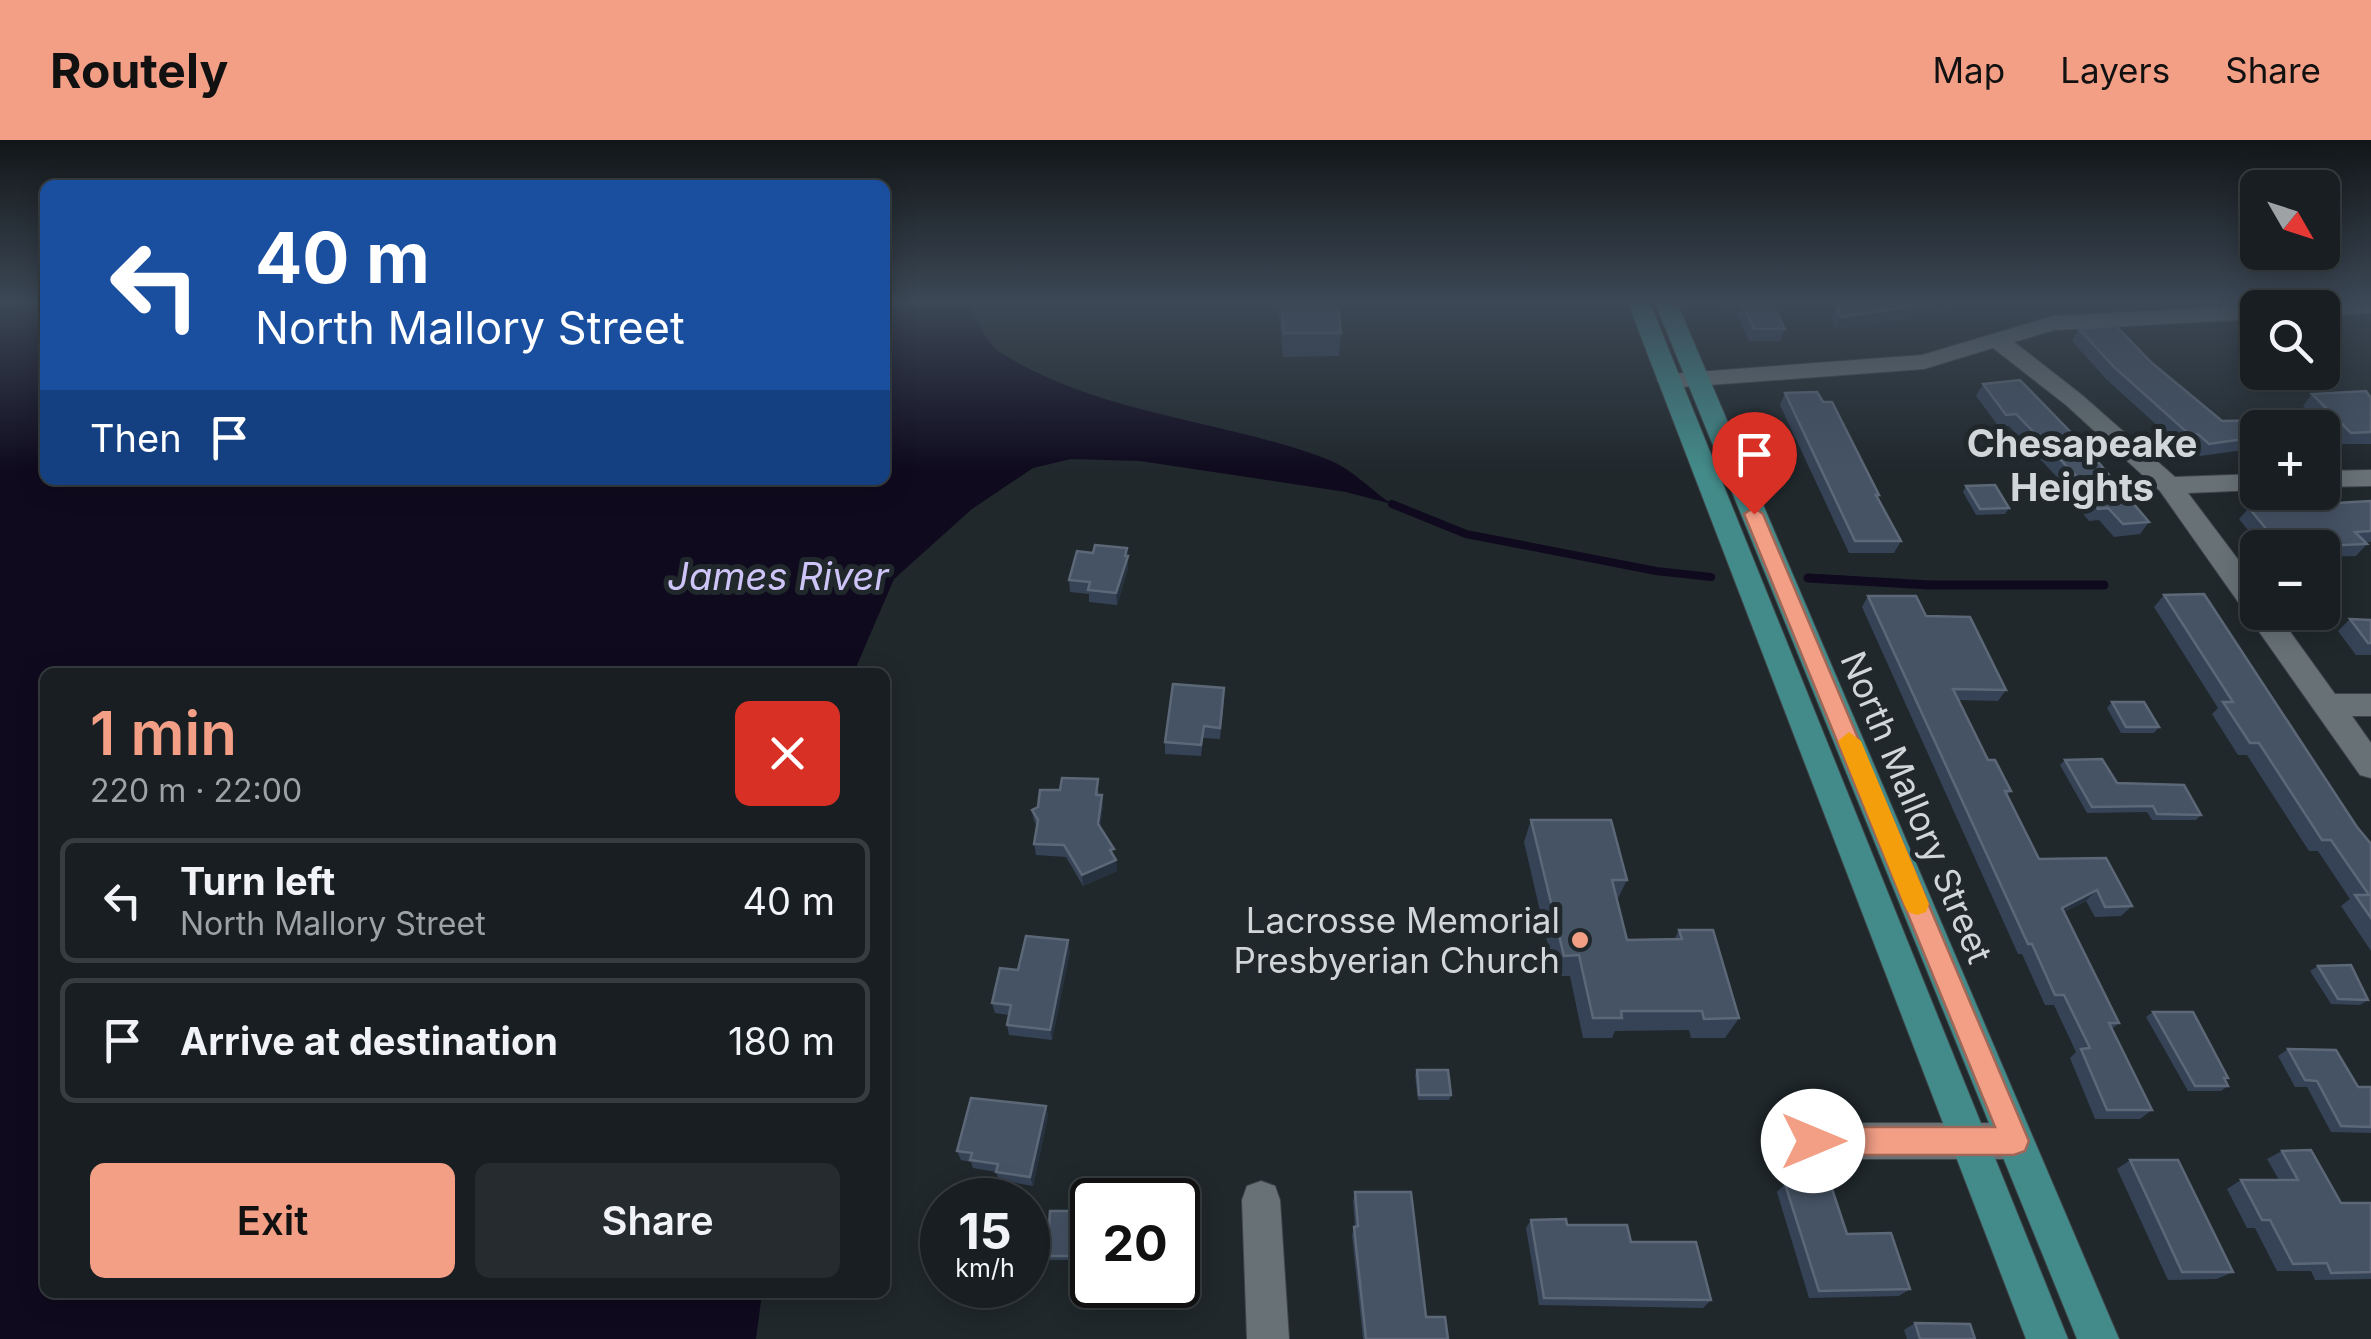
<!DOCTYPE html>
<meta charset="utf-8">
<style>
:root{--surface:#181e21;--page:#252b2e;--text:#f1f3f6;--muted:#9fa2a5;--line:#363c3f;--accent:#f39f86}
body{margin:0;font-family:Inter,sans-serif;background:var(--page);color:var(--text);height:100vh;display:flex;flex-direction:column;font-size:38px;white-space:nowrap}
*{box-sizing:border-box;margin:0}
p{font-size:32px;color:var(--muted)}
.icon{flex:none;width:55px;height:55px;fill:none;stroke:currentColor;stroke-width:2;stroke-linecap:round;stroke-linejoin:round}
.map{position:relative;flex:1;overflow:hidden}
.drawer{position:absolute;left:40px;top:528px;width:850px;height:630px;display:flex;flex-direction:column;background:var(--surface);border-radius:15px;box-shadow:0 5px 25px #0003,0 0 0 2px var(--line)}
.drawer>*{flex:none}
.hud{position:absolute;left:40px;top:40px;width:850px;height:305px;border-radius:15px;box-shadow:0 5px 25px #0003,0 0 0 2px var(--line);background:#1a4fa0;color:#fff;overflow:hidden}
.needle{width:65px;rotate:129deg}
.tools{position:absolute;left:2240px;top:30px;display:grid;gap:20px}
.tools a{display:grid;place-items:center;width:100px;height:100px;border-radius:15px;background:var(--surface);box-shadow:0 5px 25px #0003,0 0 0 2px var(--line);font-size:50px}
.speed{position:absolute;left:920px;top:1038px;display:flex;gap:20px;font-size:50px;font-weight:700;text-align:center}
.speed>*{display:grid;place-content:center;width:130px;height:130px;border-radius:50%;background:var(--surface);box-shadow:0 5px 25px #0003,0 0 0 2px var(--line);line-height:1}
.speed small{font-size:25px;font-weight:400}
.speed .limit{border:5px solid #111;border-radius:15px;background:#fff;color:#111}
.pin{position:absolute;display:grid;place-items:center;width:85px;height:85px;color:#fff;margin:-102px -42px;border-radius:50% 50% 50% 0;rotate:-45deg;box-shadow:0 0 10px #0007}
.pin .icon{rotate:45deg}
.me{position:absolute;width:110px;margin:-55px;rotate:90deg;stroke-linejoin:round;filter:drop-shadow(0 0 8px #0008)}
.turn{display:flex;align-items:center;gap:35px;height:210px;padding:0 50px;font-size:45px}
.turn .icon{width:130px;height:130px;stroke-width:2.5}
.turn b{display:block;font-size:70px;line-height:85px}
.then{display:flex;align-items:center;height:95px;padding:0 50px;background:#0003;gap:20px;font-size:38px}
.round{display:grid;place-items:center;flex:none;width:105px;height:105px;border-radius:15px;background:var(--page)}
.summary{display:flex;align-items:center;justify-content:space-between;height:170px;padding:0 50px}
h1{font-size:60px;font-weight:600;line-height:75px;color:var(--accent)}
.button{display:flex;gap:20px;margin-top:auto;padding:20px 50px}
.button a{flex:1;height:115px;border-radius:15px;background:var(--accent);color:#111;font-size:40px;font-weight:600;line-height:115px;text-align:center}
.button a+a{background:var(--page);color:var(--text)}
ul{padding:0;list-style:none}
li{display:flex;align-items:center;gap:30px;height:125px;margin:0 20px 15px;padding:0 30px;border:5px solid var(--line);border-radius:15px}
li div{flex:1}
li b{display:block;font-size:38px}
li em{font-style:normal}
header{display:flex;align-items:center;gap:60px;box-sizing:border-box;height:140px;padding:0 50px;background:var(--accent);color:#111}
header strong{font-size:48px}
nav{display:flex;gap:55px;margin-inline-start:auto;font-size:35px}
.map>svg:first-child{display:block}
</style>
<header>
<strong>Routely</strong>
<nav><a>Map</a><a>Layers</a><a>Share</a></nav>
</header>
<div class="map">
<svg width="2371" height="1199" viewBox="0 0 2371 1199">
<rect width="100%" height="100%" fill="#20282c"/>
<path fill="#0f0a1e" d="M0 163H45V340H885V163H966C981 179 981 200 1000 212 1097 275 1223 279 1329 320 1352 329 1372 351 1392 364L1346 352 1140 321 1071 319 1033 328 972 369 894 439 854 532H45V1152L762 1153 756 1199H0Z"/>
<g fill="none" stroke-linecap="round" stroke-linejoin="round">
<g stroke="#0f0a1e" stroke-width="8">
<polyline points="1392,364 1466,394 1656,431 1711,437"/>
<polyline points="1808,438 1847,440"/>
</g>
<polyline stroke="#0f0a1e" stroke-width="9" points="1808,438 1930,445 2104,445"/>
<defs>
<g id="minor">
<polygon points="2319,163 2371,163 2371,173 2322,176 2322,168 2312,168"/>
<polygon points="2258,165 2266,168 2258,168 2258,179 2055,190 2014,202 2082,255 2175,337 2258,334 2258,350 2188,353 2258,446 2258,472 2276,472 2335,554 2371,554 2371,576 2352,576 2371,603 2371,638 2360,635 2160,351 2066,265 1993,208 1924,229 1669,248 1657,241 1669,234 1922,215 2053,176"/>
<polygon points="2371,330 2371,346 2322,347 2322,331"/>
<polygon points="1813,983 2015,983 2028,988 2034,1001 2028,1014 2015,1019 1813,1019 1800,1014 1794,1001 1800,988"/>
<polygon points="1261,1041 1275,1046 1280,1060 1289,1199 1247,1199 1242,1060 1247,1046"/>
</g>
<g id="major">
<polygon points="1628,163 1650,163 2068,1199 2026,1199"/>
<polygon points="1655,163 1677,163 2119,1199 2077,1199"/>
</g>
</defs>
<use href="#minor" stroke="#3e4447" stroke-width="2"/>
<use href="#major" stroke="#3e4447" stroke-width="2"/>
<use href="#minor" fill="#687276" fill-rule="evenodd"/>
<use href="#major" fill="#438b8a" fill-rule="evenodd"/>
</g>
<g fill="#364357">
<polygon points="1278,163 1338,163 1341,193 1339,216 1283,217"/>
<polygon points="1719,163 1772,163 1785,189 1780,201 1749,201 1737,174 1739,168 1721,168"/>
<polygon points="1834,163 1970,163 1925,177 1835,189 1832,176 1837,166"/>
<polygon points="2079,189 2152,223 2222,281 2258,288 2258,308 2200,316 2189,306 2181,307 2106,239 2072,201"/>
<polygon points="1983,244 2149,382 2140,394 2114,397 2099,380 2089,381 2066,353 2068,349 2009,286 1999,287 1976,256"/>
<polygon points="1785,253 1879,355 1878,359 1901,401 1894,413 1849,413 1780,265"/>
<polygon points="2312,254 2371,258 2371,304 2341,304 2303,266"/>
<polygon points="1966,346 2009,368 2005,374 1976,375 1963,352"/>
<polygon points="2371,361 2371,402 2365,402 2367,404 2356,416 2322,417 2322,408 2263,408 2239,379 2249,368"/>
<polygon points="1127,408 1128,428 1117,465 1089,462 1089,454 1070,452 1069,440 1093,413"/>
<polygon points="2164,455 2371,704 2371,811 2341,766 2350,759 2318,711 2309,711 2247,615 2238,615 2212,574 2218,568 2154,467"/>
<polygon points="1868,456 1926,476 2006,550 1998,561 1958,560 1988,620 2011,651 2007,655 2039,719 2132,766 2121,776 2095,777 2086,761 2064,772 2119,883 2112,889 2152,970 2140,979 2095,979 2070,918 2076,912 2054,865 2045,865 2022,814 2018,814 1862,467"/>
<polygon points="2350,479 2371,480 2371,515 2356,515 2338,491"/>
<polygon points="1224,560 1220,599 1203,598 1201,616 1165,614 1165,602"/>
<polygon points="2112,562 2159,587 2154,593 2121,593 2107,568"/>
<polygon points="2065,620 2117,643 2201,675 2196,680 2152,680 2147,672 2087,673 2060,625"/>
<polygon points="1099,651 1098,655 1103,666 1100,687 1114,716 1117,731 1083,746 1066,717 1036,715 1034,704 1037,686 1034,681 1032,670"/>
<polygon points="1531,680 1627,740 1617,760 1627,800 1674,800 1679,790 1739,878 1725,898 1691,898 1689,890 1615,891 1612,898 1583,898 1570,836 1555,836 1524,702"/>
<polygon points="1070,811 1052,900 1009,895 1007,885 1009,875 995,873 992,863 1018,830"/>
<polygon points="2318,826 2368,860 2360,865 2331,864 2310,831"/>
<polygon points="2153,872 2228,938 2225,940 2228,946 2221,951 2188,951 2146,877"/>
<polygon points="2288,909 2358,947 2371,947 2371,993 2331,992 2307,947 2295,947 2278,916"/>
<polygon points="1417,930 1451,955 1449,960 1418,960 1415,935"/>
<polygon points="1046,966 1048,976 1033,1046 999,1040 996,1032 973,1028 971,1022 961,1020 957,1011"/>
<polygon points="2282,1011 2341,1063 2371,1063 2371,1139 2315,1140 2311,1131 2277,1131 2255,1088 2247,1088 2227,1049 2241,1040 2279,1040 2267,1019"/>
<polygon points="2130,1020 2233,1132 2217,1139 2168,1140 2117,1029"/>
<polygon points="1785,1044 1847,1094 1910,1149 1899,1156 1809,1158 1777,1052"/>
<polygon points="1355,1052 1426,1177 1448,1199 1363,1199 1352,1095 1355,1087 1353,1061"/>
<polygon points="1092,1071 1092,1120 1048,1120 1047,1116"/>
<polygon points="1531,1080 1567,1085 1631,1102 1711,1160 1703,1168 1539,1165 1526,1088"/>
<polygon points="1915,1183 1975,1199 1907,1199 1904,1190"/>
</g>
<g fill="#263240">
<polygon points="1938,163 1970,163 1925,177 1835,189 1840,177"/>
<polygon points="1127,408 1128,428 1117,465 1116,453"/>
<polygon points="1102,655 1103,666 1099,695 1098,684"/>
<polygon points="1116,720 1117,731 1083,746 1082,735"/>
<polygon points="2097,750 2086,761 2052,778 2062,768"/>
<polygon points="1068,800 1070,811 1052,900 1050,890"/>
<polygon points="1046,966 1048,976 1033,1046 1030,1037"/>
</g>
<g fill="#465365" stroke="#5c6877" stroke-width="2.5">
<polygon points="1281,163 1338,163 1341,193 1284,193"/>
<polygon points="1742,163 1772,163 1785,189 1754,189"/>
<polygon points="1841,163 1938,163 1840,177 1837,164"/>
<polygon points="2116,186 2152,223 2222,281 2271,280 2272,288 2258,288 2258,297 2209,304 2198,294 2190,295 2114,227 2079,189"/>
<polygon points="2020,240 2088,310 2149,382 2123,384 2108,368 2098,369 2074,341 2080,340 2016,274 2006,275 1983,244"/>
<polygon points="2366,251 2371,258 2371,292 2351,293 2312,254"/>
<polygon points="1817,252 1823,262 1832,262 1879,355 1876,355 1901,401 1855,401 1785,253"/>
<polygon points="1995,345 2009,368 1980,369 1966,346"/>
<polygon points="2371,361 2371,391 2355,392 2367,404 2282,408 2249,368"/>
<polygon points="1095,405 1127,408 1125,416 1128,416 1116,453 1088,450 1090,442 1069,440 1077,411 1093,413"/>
<polygon points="2204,454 2357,687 2371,704 2371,778 2355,755 2369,755 2331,700 2322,700 2259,603 2250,603 2223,562 2233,562 2164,455"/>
<polygon points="1868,456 1916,456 1926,476 1970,477 2006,550 1953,549 1988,620 1995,620 2011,651 2005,651 2039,719 2106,718 2132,766 2105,767 2097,750 2062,768 2119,883 2109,883 2152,970 2107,970 2081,909 2090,908 2064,855 2055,855 2032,804 2028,804"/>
<polygon points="2350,479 2371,480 2371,503 2368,503"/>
<polygon points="1173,544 1224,548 1220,588 1204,586 1201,605 1165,602"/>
<polygon points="2112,562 2144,562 2159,587 2126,587"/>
<polygon points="2102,619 2117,643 2184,645 2201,675 2157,674 2153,666 2092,667 2065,620"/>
<polygon points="1062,638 1098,639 1096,655 1102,655 1098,684 1114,709 1110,710 1116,720 1082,735 1064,705 1034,704 1038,680 1032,670 1038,667 1040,650 1060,650"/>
<polygon points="1531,680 1611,680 1627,740 1612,740 1627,800 1682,799 1679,790 1713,790 1739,878 1704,879 1702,871 1621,871 1622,878 1593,878 1579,815 1564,816"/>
<polygon points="1026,796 1068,800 1050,890 1007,885 1011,865 992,863 1000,828 1018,830"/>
<polygon points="2351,825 2368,860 2338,859 2318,826"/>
<polygon points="2153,872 2193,872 2228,938 2224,938 2228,946 2195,946"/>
<polygon points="2288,909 2336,910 2358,947 2371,947 2371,987 2341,986 2317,941 2305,940"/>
<polygon points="1417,930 1448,930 1451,955 1419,955"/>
<polygon points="971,958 1046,966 1030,1037 996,1032 998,1024 970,1020 972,1013 957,1011"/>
<polygon points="2311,1010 2341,1063 2371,1063 2371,1132 2331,1133 2327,1123 2293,1124 2270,1080 2262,1080 2241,1040 2298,1040 2282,1011"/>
<polygon points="2130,1020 2178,1020 2233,1132 2182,1132"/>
<polygon points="1830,1043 1847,1094 1891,1093 1910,1149 1819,1151 1785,1044"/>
<polygon points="1355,1052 1411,1052 1426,1177 1445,1177 1448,1199 1366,1199 1354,1087 1358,1086"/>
<polygon points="1050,1071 1092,1071 1092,1116 1047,1116"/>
<polygon points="1566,1079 1567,1085 1627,1085 1631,1102 1696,1102 1711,1160 1544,1158 1531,1080"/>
<polygon points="1915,1183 1970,1184 1975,1199 1920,1199"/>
</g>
<linearGradient id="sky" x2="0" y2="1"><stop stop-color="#121618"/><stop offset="0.49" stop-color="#3c4856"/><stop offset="1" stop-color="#3c4856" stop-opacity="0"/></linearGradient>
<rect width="2371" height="331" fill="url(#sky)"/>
<polygon fill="#f39f86" stroke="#9e6757" stroke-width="2.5" points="1754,367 1763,374 2029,1001 2025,1011 2014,1015 1813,1015 1803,1011 1799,1001 1803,991 1813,987 1995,987 1744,374"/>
<polygon fill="#f59e0b" points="1849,592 1861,601 1929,764 1926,772 1917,775 1908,772 1904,764 1838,601"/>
<circle fill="#f39f86" stroke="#20282c" stroke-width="4" cx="1580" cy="800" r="10"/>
<g text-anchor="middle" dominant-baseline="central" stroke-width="10" stroke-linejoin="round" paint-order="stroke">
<g font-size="35" fill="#d1d7d9" stroke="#20282c">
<text transform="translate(1917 667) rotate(67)">North Mallory Street</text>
</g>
<g font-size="35" fill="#d1d7d9" stroke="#20282c" text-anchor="end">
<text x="1560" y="780">Lacrosse Memorial<tspan x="1560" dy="40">Presbyerian Church</tspan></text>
</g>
<g font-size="38" font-weight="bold" fill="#d1d7d9" stroke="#20282c">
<text x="2082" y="303">Chesapeake<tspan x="2082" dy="44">Heights</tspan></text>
</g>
<g font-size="38" font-style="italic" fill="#cec4f7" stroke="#20282c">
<text x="778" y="436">James River</text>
</g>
</g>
</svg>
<div class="tools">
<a><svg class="needle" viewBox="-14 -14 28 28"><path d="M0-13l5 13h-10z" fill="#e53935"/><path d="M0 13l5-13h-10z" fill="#9fa2a5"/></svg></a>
<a><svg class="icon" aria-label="search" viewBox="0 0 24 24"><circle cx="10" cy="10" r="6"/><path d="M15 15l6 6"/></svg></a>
<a>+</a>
<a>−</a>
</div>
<div class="speed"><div>15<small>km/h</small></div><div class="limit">20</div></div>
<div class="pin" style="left:1754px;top:374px;background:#d93025"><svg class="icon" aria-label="arrive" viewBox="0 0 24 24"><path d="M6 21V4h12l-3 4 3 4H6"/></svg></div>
<svg class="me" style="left:1813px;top:1001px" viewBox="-20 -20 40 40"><circle r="19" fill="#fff"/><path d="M0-13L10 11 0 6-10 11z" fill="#f39f86"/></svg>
<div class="hud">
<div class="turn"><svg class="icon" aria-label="left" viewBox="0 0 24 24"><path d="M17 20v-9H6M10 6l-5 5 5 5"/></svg><div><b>40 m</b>North Mallory Street</div></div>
<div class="then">Then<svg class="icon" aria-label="arrive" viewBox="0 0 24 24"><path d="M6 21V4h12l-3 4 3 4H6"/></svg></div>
</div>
<section class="drawer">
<div class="summary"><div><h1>1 min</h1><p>220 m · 22:00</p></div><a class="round" style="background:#d93025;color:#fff"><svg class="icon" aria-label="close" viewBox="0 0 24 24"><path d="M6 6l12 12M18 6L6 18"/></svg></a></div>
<ul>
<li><svg class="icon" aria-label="left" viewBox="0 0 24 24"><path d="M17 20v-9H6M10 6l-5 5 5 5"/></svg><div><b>Turn left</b><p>North Mallory Street</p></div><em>40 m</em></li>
<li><svg class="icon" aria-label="arrive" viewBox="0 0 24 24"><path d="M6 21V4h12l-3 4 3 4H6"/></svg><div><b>Arrive at destination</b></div><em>180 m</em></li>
</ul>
<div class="button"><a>Exit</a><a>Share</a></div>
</section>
</div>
